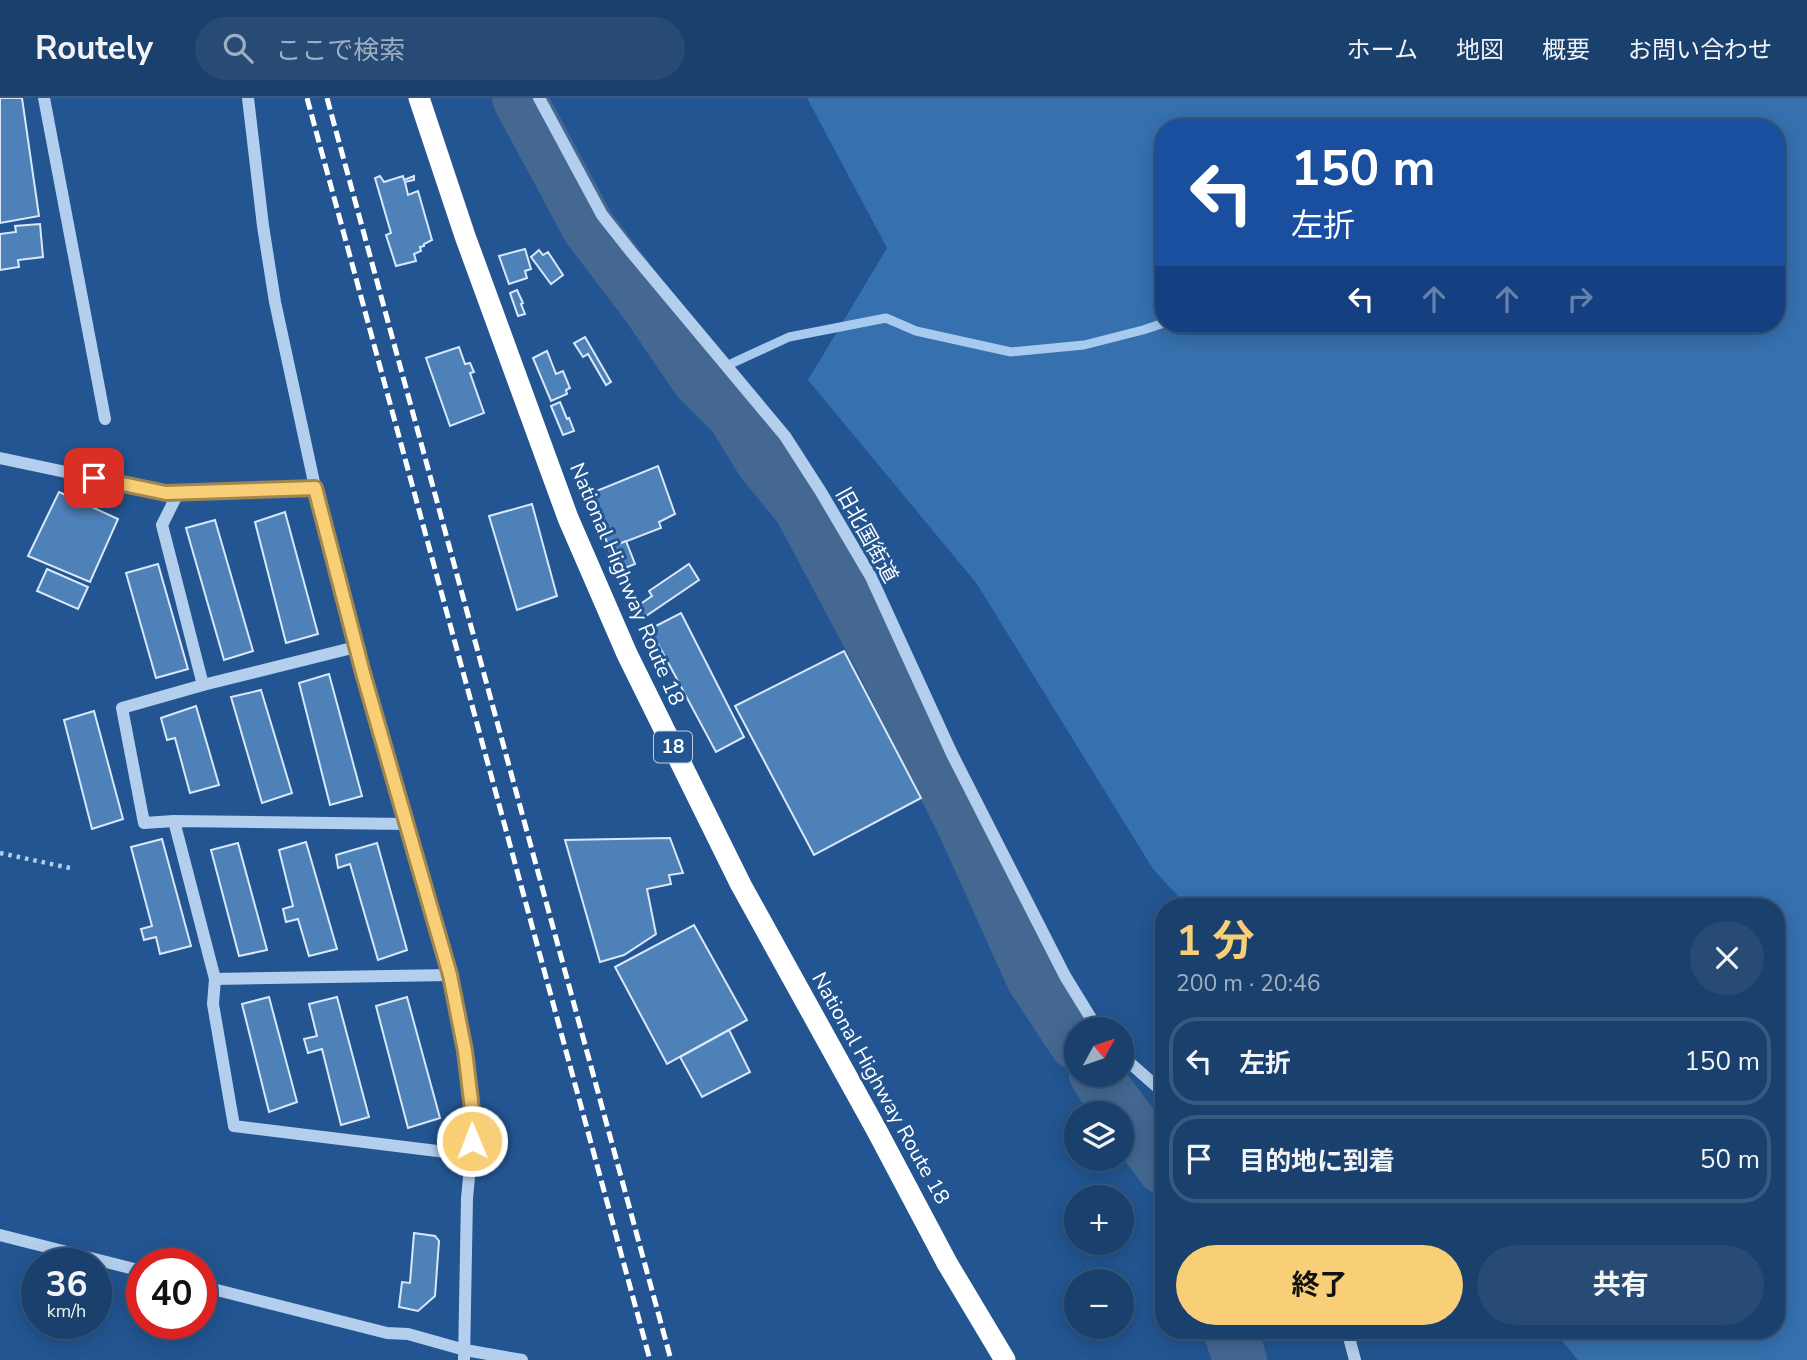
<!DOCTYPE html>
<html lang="ja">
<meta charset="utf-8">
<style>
:root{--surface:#1a406d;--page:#274b75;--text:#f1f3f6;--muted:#9fafc2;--line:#385980;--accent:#f8cf76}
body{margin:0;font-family:"Nunito Sans","Noto Sans JP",sans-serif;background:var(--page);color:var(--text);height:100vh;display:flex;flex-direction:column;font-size:26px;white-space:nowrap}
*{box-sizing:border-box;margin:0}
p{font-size:23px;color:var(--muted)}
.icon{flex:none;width:38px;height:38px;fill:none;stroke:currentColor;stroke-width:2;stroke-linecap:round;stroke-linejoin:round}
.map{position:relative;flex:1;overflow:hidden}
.side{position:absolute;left:1155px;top:800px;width:630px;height:441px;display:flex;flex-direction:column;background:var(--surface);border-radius:28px;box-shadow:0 4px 18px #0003,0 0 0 2px var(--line)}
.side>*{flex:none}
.banner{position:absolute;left:1155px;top:21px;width:630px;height:214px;border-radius:28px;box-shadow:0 4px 18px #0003,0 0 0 2px var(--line);background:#1a4fa0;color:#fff;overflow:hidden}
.needle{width:46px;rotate:50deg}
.fabs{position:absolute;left:1064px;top:919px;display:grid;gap:14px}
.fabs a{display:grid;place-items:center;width:70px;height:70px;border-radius:50%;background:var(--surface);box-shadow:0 4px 18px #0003,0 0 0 2px var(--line);font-size:35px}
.speed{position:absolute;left:21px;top:1150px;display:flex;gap:14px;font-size:35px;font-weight:700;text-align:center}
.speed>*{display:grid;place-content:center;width:91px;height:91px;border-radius:50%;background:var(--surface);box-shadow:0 4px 18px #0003,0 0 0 2px var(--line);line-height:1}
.speed small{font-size:18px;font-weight:400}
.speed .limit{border:10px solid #d22;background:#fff;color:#111}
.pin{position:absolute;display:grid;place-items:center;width:60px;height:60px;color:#fff;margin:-30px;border-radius:14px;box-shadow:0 4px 10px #0006}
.me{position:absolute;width:77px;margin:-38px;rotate:359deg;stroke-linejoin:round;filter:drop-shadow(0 0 5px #0008)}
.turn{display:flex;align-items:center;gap:24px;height:147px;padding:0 21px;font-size:32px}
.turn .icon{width:91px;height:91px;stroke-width:2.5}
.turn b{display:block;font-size:49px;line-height:60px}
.lanes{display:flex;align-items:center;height:66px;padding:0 21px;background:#0003;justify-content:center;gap:35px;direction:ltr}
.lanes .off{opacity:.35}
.round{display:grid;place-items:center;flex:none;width:74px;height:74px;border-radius:37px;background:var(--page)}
.overview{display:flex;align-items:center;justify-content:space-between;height:119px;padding:0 21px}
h1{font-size:42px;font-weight:700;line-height:52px;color:var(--accent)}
.primary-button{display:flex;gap:14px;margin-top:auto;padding:14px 21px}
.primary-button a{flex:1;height:80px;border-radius:42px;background:var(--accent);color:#111;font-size:28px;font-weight:700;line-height:80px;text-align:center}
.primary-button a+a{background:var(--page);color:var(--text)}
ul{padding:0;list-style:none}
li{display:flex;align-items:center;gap:21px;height:88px;margin:0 14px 10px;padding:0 7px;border:4px solid var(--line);border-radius:28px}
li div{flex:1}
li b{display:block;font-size:26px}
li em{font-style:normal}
header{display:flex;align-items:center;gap:42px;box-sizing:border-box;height:98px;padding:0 35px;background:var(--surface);border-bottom:2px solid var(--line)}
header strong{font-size:33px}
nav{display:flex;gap:38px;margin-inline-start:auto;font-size:24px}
.search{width:490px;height:63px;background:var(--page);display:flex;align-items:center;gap:18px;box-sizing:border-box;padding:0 24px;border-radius:38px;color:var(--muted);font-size:26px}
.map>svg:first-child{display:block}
</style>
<header>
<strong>Routely</strong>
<div class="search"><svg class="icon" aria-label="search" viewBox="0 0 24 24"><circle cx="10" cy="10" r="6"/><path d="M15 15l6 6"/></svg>ここで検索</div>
<nav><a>ホーム</a><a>地図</a><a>概要</a><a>お問い合わせ</a></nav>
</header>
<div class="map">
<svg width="1807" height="1262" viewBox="0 0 1807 1262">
<rect width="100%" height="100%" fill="#225591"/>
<path fill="#3670ae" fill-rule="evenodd" d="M807 0H1807V1262H1578L1553 1232H1776V808H1187L1153 771 977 486 808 282 887 150ZM1164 30H1776V226H1164Z"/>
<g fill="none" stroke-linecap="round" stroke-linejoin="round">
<polyline stroke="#a7caee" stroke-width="9" points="698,281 789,239 886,220 916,233 1011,254 1084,247 1143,232 1164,225"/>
<g stroke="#446892" stroke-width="54">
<polyline points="519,0 589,130 649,209 698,281 734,317 763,364 800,409 886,570 964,727 1033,880 1076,945"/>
<polyline points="1096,976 1107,994 1164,1070"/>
<polyline points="1230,1232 1240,1262"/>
</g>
</g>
<g fill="#4f81b9" stroke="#d9e8f9" stroke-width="2">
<polygon points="0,0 22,0 39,118 0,125"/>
<polygon points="380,78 384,84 403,78 404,82 414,78 414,82 405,84 408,97 418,93 432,142 424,146 424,148 420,149 421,153 414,156 416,163 396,168 386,137 391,135 375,80"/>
<polygon points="40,126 43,159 18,162 19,169 0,172 0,136 16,134 15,128"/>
<polygon points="525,151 531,171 525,173 527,180 509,186 499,158"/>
<polygon points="539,152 543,157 548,154 563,177 551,186 531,159"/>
<polygon points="517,192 523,205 521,206 525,216 518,218 510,195"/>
<polygon points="585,239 611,284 606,287 588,256 583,259 574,245"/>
<polygon points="459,249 465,266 470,265 474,274 470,275 484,315 450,328 426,260"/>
<polygon points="547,253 556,276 563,273 570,290 566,292 567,296 551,303 533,260"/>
<polygon points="560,304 567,321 569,320 574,333 563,337 551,308"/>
<polygon points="658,368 675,416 659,424 661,430 609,450 589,396"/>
<polygon points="59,394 118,421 90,484 28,458"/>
<polygon points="532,406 557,498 517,512 489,418"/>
<polygon points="285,414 318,536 286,545 255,424"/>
<polygon points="215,422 253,553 224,562 186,430"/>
<polygon points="626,443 635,466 618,473 609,450"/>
<polygon points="158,466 188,571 156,580 126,475"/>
<polygon points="689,466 699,482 643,520 636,509 652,498 649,493"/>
<polygon points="47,471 88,489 78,511 37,493"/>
<polygon points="681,515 744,639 716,654 650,531"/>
<polygon points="844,553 921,700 814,757 735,608"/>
<polygon points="329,576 362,698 330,707 299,585"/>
<polygon points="261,592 292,695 262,705 231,599"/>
<polygon points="196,608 219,687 190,695 175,640 167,642 161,620"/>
<polygon points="94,613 123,721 92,731 64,622"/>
<polygon points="670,740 683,775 669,777 671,786 647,791 656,836 624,857 600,864 565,742"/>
<polygon points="162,741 191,848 160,856 156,839 144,842 141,831 152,828 131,749"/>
<polygon points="306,744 337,851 309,858 298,821 286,824 283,811 293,808 279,752"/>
<polygon points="238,745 267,852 239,858 211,752"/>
<polygon points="377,745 407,852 378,862 350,766 338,770 336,757"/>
<polygon points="694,827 747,922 667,966 615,869"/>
<polygon points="269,899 297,1004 269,1014 242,906"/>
<polygon points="337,899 369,1019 341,1027 322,951 308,955 304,941 317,938 309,906"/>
<polygon points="407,899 440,1020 408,1030 376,908"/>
<polygon points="729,932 750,974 702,999 680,959"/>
<polygon points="414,1135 435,1138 439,1143 435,1198 418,1213 399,1209 402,1184 410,1185"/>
</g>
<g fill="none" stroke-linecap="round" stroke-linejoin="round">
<polyline stroke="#b4cfed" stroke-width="4.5" stroke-dasharray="3.5 5" stroke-linecap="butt" points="0,755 70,770"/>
<g stroke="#b4cfed" stroke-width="12">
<polyline points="44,0 105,321"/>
<polyline points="248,0 263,128 275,204 315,389 356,549 450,877 465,953 474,1028 467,1100 464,1262"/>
<polyline points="539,0 602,117 632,155 785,338 821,394 871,479 952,656 1065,878 1092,922 1099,931"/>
<polyline points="0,360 165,395 315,389"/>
<polyline points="178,395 162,427 203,587"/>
<polyline points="174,723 144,725 122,610 203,587 356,549"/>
<polyline points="406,726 174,723 215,881 213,906 234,1028 470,1057"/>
<polyline points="215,881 450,877"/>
<polyline points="1122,958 1164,995"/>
<polyline points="0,1137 142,1173"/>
<polyline points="201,1188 387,1235 408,1236 465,1252 522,1262"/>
<polyline points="1347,1232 1355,1262"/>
</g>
<polyline stroke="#fff" stroke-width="21" points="419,0 465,138 568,420 627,556 741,787 876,1031 947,1165 1005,1262"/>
<g stroke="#fff" stroke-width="5" stroke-dasharray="12 5" stroke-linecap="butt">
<polyline points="307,0 650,1262"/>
<polyline points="327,0 671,1262"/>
</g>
</g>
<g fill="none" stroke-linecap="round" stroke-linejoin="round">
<defs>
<polyline id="route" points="94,380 166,395 315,390 363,575 450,877 465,953 474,1028 472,1043"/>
</defs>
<use href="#route" stroke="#a1874d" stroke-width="18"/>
<use href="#route" stroke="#f8cf76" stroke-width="12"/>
</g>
<g text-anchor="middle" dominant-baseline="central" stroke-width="6" stroke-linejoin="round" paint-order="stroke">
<rect fill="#225591" stroke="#bdccde" stroke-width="2" x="654" y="633.5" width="38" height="31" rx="5"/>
<g font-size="19" font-weight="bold" fill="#fff">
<text x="673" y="649">18</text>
</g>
<g font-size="21" fill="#fff" stroke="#225591">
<text transform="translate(867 437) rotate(61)">旧北国街道</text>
<text transform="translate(627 486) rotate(67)">National Highway Route 18</text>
<text transform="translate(881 990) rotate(61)">National Highway Route 18</text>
</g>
</g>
</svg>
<div class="fabs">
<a><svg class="needle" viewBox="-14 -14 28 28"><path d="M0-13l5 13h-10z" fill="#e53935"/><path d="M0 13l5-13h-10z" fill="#9fafc2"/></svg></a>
<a><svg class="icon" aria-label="layers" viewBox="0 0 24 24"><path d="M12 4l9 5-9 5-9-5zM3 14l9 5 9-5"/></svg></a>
<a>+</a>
<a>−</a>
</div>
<div class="speed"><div>36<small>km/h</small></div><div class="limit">40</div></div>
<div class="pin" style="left:94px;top:380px;background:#d93025"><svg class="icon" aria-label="arrive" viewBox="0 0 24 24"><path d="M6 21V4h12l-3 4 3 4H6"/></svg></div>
<svg class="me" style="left:472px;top:1043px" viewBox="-20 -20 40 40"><circle r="17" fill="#f8cf76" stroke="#fff" stroke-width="3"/><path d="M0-11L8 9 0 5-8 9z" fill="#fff"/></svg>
<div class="banner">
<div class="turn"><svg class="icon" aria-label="left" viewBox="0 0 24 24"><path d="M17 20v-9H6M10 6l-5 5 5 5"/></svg><div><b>150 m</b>左折</div></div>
<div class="lanes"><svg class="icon" aria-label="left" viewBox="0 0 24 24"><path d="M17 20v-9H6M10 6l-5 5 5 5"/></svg><svg class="icon off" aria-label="ahead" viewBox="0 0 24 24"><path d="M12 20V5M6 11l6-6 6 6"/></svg><svg class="icon off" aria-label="ahead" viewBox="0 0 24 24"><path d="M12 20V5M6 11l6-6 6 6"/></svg><svg class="icon off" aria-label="right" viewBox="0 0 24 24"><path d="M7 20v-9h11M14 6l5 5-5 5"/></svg></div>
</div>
<section class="side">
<div class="overview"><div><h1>1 分</h1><p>200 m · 20:46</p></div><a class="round"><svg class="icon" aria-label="close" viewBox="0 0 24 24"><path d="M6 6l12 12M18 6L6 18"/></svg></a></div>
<ul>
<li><svg class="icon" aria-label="left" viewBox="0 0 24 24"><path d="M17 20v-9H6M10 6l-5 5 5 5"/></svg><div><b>左折</b></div><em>150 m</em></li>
<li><svg class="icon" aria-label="arrive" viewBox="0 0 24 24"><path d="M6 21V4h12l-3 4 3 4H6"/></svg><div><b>目的地に到着</b></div><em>50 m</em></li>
</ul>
<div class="primary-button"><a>終了</a><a>共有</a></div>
</section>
</div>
